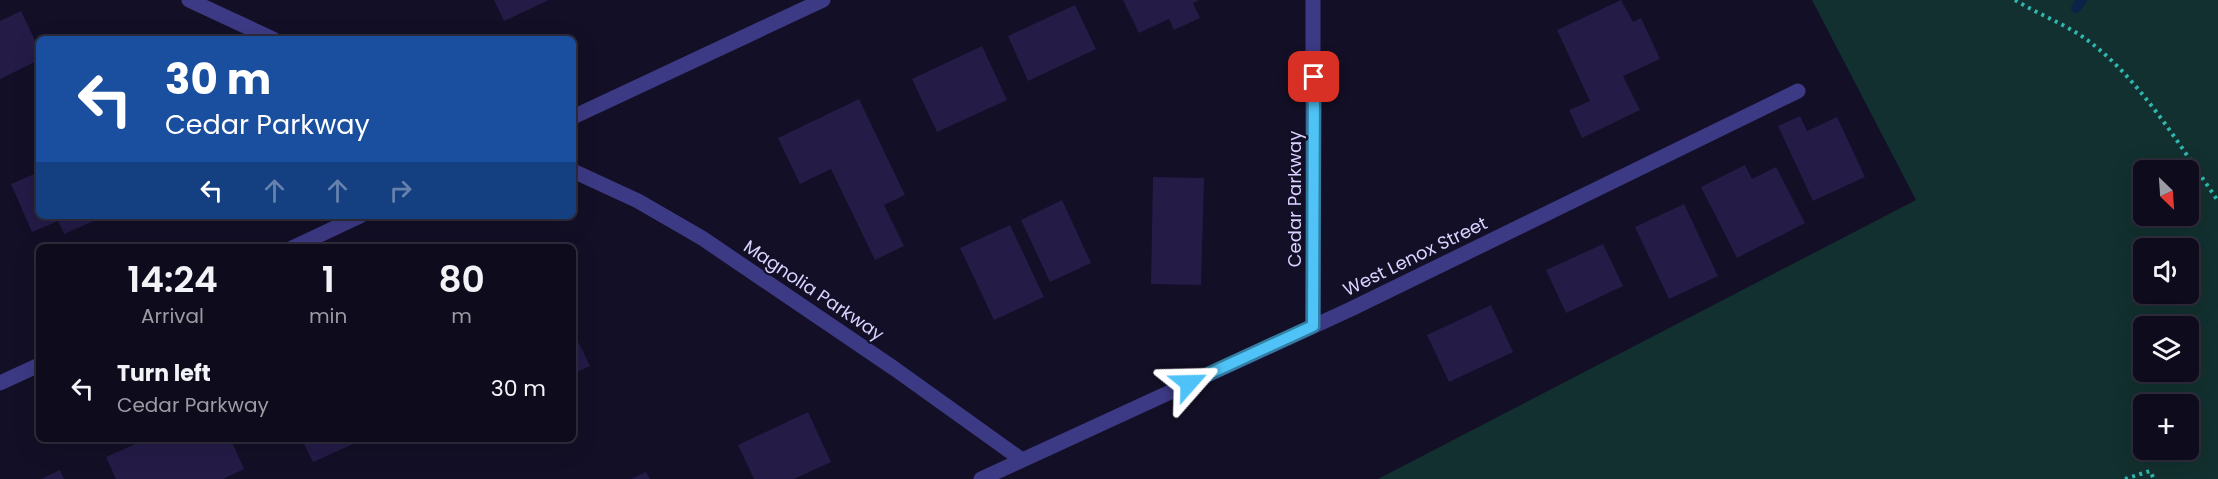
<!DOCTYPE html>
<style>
:root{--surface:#0e0b1c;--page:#1c1929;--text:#f1f3f6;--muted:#9b9ba3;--line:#2e2b3b}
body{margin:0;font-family:Poppins,sans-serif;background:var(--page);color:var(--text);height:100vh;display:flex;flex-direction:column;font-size:22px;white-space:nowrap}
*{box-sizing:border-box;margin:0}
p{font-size:20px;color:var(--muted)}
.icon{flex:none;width:33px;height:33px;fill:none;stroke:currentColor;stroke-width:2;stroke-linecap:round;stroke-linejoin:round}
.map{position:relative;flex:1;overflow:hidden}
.sheet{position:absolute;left:36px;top:244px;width:540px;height:198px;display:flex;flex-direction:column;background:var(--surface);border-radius:9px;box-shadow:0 6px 24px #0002,0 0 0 2px var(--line)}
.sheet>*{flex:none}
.banner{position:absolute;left:36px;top:36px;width:540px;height:183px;border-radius:9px;box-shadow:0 6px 24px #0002,0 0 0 2px var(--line);background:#1a4fa0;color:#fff;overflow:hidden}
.needle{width:39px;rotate:155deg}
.buttons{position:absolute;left:2133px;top:160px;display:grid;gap:12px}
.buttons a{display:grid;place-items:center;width:66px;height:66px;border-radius:9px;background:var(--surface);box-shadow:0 6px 24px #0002,0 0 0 2px var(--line);font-size:30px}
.pin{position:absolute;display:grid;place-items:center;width:51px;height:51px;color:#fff;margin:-26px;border-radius:12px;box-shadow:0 3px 9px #0006}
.me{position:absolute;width:66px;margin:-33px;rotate:65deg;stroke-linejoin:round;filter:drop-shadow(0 0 4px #0008)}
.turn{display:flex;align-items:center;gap:21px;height:126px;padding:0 30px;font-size:27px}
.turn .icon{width:78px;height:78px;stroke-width:2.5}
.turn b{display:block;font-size:42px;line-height:51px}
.lanes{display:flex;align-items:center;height:57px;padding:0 30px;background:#0003;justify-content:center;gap:30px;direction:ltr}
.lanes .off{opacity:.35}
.eta{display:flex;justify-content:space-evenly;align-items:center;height:102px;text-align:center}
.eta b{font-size:36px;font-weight:600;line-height:42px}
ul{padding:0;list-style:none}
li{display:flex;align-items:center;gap:18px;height:84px;padding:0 30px}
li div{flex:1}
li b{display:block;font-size:22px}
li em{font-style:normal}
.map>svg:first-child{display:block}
</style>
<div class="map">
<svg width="2218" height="479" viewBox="0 0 2218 479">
<rect width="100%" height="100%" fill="#130f26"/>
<path fill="#12302f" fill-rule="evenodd" d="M1812 0H2218V479H1378L1916 200ZM2144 171H2188V216H2144ZM2144 249H2188V294H2144ZM2144 327H2188V372H2144ZM2144 405H2188V450H2144Z"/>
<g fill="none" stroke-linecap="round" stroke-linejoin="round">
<polyline stroke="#0c2248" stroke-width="10" points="2076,8 2082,0"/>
</g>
<g fill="#241b47">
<polygon points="494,0 549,0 504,21"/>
<polygon points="1123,0 1199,0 1193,3 1200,18 1174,30 1169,19 1139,33"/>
<polygon points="1621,0 1633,22 1641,18 1660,59 1623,76 1640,110 1582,138 1569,110 1590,101 1557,30"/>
<polygon points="1075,5 1096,49 1028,81 1008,36"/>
<polygon points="21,11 39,49 39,60 0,79 0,21"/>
<polygon points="982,46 1007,100 937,132 912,79"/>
<polygon points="859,99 905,195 884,205 904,246 875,260 831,169 800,184 778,138"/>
<polygon points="1800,116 1807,131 1837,117 1865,177 1813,201 1778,126"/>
<polygon points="1745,165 1752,179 1776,167 1805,223 1737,258 1701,187"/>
<polygon points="39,172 39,216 105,216 64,234 58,221 32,232 11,184"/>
<polygon points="1153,177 1204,178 1201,285 1151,284"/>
<polygon points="1062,200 1091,263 1050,282 1021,220"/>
<polygon points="1684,204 1718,276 1669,299 1635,227"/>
<polygon points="1010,225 1044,297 994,320 960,248"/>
<polygon points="1603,244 1623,286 1566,313 1546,270"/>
<polygon points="1491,305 1513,352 1449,382 1427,335"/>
<polygon points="573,331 590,366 573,374"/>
<polygon points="808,412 831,462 794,479 754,479 738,445"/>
<polygon points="144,440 231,440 244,469 223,479 116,479 106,457"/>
<polygon points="302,440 362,440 313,462"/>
<polygon points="60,470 64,479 41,479"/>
<polygon points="646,472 650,479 631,479"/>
</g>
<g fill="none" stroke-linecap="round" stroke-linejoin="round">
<g stroke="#2fb8b0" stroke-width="4" stroke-dasharray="3 4.5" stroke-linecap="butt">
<path d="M2015 0C2036 13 2060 22 2080 35 2136 72 2180 146 2218 201"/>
<polyline points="2125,479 2150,471 2154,479"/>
</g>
<g stroke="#3d3a85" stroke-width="15">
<polyline points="189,0 273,39"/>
<polyline points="1313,0 1313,326"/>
<polyline points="573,117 823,0"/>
<polyline points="573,171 638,201 702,238 895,369 1022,460"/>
<polyline points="292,248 360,216"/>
<polyline points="0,383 39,365"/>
<polyline points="981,479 1351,309 1798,91"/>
</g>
</g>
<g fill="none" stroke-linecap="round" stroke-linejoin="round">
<defs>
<polyline id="route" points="1189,383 1313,326 1314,77"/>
</defs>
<use href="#route" stroke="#337fa1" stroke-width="15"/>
<use href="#route" stroke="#4fc3f7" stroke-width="10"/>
</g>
<g text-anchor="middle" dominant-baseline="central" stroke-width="4.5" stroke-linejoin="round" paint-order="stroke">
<g font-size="18" fill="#d9d4ff" stroke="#130f26">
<text transform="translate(1294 199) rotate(-90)">Cedar Parkway</text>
<text transform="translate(1415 256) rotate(-26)">West Lenox Street</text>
<text transform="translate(814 290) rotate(34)">Magnolia Parkway</text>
</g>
</g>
</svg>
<div class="buttons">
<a><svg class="needle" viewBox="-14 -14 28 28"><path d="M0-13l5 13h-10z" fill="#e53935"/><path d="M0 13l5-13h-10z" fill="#9b9ba3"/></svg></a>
<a><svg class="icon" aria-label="sound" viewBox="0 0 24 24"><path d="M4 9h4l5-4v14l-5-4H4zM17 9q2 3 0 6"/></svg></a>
<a><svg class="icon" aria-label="layers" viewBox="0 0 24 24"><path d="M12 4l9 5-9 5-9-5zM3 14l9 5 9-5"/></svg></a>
<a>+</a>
</div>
<div class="pin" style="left:1314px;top:77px;background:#d93025"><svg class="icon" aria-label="arrive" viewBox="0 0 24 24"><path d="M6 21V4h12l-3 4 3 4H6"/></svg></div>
<svg class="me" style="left:1189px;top:383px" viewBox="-20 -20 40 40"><path d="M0-17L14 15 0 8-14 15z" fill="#4fc3f7" stroke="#fff" stroke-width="4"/></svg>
<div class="banner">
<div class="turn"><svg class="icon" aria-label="left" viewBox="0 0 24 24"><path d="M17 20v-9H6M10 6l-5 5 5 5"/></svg><div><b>30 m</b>Cedar Parkway</div></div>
<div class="lanes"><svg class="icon" aria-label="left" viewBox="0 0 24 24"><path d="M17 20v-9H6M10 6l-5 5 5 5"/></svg><svg class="icon off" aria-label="ahead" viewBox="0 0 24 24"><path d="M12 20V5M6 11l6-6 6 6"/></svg><svg class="icon off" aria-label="ahead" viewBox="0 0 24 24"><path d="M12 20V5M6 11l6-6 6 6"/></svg><svg class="icon off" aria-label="right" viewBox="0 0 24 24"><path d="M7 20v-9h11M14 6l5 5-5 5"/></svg></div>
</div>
<section class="sheet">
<div class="eta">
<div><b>14:24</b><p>Arrival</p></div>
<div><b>1</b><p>min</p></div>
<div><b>80</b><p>m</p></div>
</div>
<ul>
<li><svg class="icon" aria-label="left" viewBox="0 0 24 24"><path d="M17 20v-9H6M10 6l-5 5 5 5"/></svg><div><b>Turn left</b><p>Cedar Parkway</p></div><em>30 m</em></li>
</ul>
</section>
</div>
